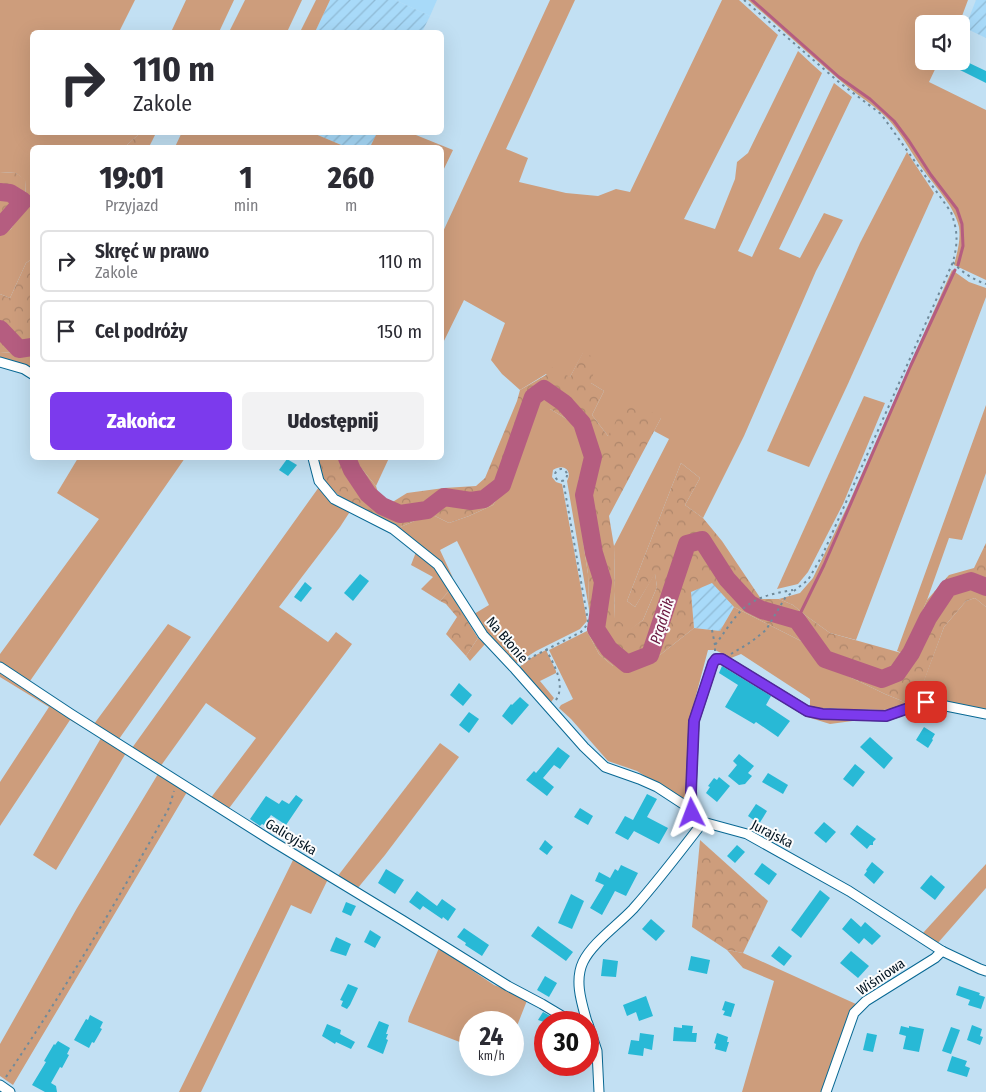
<!DOCTYPE html>
<html lang="pl">
<meta charset="utf-8">
<style>
:root{--surface:#fff;--page:#f2f2f3;--text:#2b2b33;--muted:#7c7c81;--line:#e1e1e2;--accent:#7c3aed}
body{margin:0;font-family:"Fira Sans Condensed",sans-serif;background:var(--page);color:var(--text);height:100vh;display:flex;flex-direction:column;font-size:19px;white-space:nowrap}
*{box-sizing:border-box;margin:0}
p{font-size:16px;color:var(--muted)}
.icon{flex:none;width:28px;height:28px;fill:none;stroke:currentColor;stroke-width:2;stroke-linecap:round;stroke-linejoin:round}
.map{position:relative;flex:1;overflow:hidden}
.sheet{position:absolute;left:30px;top:145px;width:414px;height:315px;display:flex;flex-direction:column;background:var(--surface);border-radius:8px;box-shadow:0 5px 20px #0002}
.sheet>*{flex:none}
.guide{position:absolute;left:30px;top:30px;width:414px;height:105px;border-radius:8px;box-shadow:0 5px 20px #0002;background:#fff;color:var(--text);overflow:hidden}
.tools{position:absolute;left:915px;top:15px;display:grid;gap:10px}
.tools a{display:grid;place-items:center;width:55px;height:55px;border-radius:8px;background:var(--surface);box-shadow:0 5px 20px #0002;font-size:25px}
.speed{position:absolute;left:459px;top:1011px;display:flex;gap:10px;font-size:25px;font-weight:700;text-align:center}
.speed>*{display:grid;place-content:center;width:65px;height:65px;border-radius:50%;background:var(--surface);box-shadow:0 5px 20px #0002;line-height:1}
.speed small{font-size:12px;font-weight:400}
.speed .limit{border:8px solid #d22;background:#fff;color:#111}
.pin{position:absolute;display:grid;place-items:center;width:42px;height:42px;color:#fff;margin:-21px;border-radius:10px;box-shadow:0 2px 8px #0006}
.me{position:absolute;width:55px;margin:-28px;rotate:357deg;stroke-linejoin:round;filter:drop-shadow(0 0 4px #0008)}
.turn{display:flex;align-items:center;gap:18px;height:105px;padding:0 20px;font-size:22px}
.turn .icon{width:65px;height:65px;stroke-width:2.5}
.turn b{display:block;font-size:35px;line-height:42px}
.eta{display:flex;justify-content:space-evenly;align-items:center;height:85px;text-align:center}
.eta b{font-size:30px;font-weight:800;line-height:35px}
.cta{display:flex;gap:10px;margin-top:auto;padding:10px 20px}
.cta a{flex:1;height:58px;border-radius:8px;background:var(--accent);color:#fff;font-size:20px;font-weight:800;line-height:58px;text-align:center}
.cta a+a{background:var(--page);color:var(--text)}
ul{padding:0;list-style:none}
li{display:flex;align-items:center;gap:15px;height:62px;margin:0 10px 8px;padding:0 10px;border:2px solid var(--line);border-radius:8px}
li div{flex:1}
li b{display:block;font-size:19px}
li em{font-style:normal}
.map>svg:first-child{display:block}
</style>
<div class="map">
<svg width="986" height="1092" viewBox="0 0 986 1092">
<defs>
<pattern id="industrial-furrows" width="10" height="10" patternUnits="userSpaceOnUse" patternTransform="scale(1.25)"><rect width="10" height="10" fill="#a8daf9"/><path d="M-1 1l2-2M0 10L10 0M9 11l2-2" fill="none" stroke="#8fbad5"/></pattern>
<pattern id="forest-crowns" width="20" height="18" patternUnits="userSpaceOnUse" patternTransform="scale(1.25)"><rect width="20" height="18" fill="#cd9d7c"/><path d="M2 6a3 3 0 1 1 6 0M12 15a3 3 0 1 1 6 0" fill="none" stroke="#ae866b"/></pattern>
</defs>
<rect width="100%" height="100%" fill="#c2e0f3"/>
<polygon fill="#a8daf9" points="395,0 437,0 430,16"/>
<g fill="url(#industrial-furrows)">
<polygon points="330,0 395,0 430,16 422,32 315,32"/>
<polygon points="976,0 986,0 986,38 965,28"/>
<polygon points="313,133 377,133 370,148 346,147"/>
<polygon points="712,582 734,607 720,631 694,628 691,592"/>
</g>
<g fill="#cd9d7c">
<polygon points="0,0 135,0 119,32 32,32 32,132 140,133 127,145 127,147 32,148 32,259 26,263 10,298 0,294 0,236 11,229 25,205 26,181 16,173 0,172"/>
<polygon points="186,0 234,0 219,32 171,32"/>
<polygon points="245,0 302,0 287,32 229,32"/>
<polygon points="316,0 330,0 315,32 300,32"/>
<polygon points="550,0 575,0 506,149 528,158 519,182 566,193 598,196 616,189 630,192 722,0 739,0 778,35 684,219 715,229 735,179 737,162 748,153 798,51 813,65 822,73 738,251 752,257 834,83 852,97 779,249 800,258 824,213 843,220 816,271 744,436 703,518 685,505 700,478 681,463 627,601 635,607 655,573 657,587 643,620 630,630 614,619 615,591 614,546 669,439 654,431 661,418 608,436 592,415 604,391 591,383 583,353 570,377 546,374 520,390 502,374 491,360 505,323 464,300 441,347 441,236"/>
<path d="M748 0H968L959 24H924V61H939L929 82 986 110V280L954 265C957 253 961 240 959 227 954 206 937 189 925 172 912 155 903 135 888 119 876 107 862 98 849 88 815 60 782 29 748 0Z"/>
<polygon points="182,132 313,133 346,147 175,147"/>
<polygon points="411,133 453,150 441,175 441,148 370,147 377,133"/>
<polygon points="907,152 934,193 847,386 809,467 767,451 860,243"/>
<polygon points="952,270 969,282 986,288 986,297 856,640 830,633 805,615 793,605 779,599 800,593 813,578 848,505"/>
<polygon points="32,351 32,370 23,365 0,357 0,353"/>
<polygon points="864,396 885,403 843,504 808,572 798,584 777,589"/>
<polygon points="986,405 986,473 962,540 949,538 927,600 905,654 897,651"/>
<path d="M536 409H550L570 421 582 439 586 458 578 481 584 548 588 574 589 609 567 481C573 470 563 463 553 470L552 477 556 482 562 484 587 621 580 629 536 651 514 665 485 632 474 614 489 605 457 541 440 550 453 578 432 554 398 528 431 514 449 523 469 516 493 505 509 479 514 466 524 430Z"/>
<polygon points="78,458 185,458 30,681 94,724 168,624 191,637 119,739 132,748 319,487 351,510 340,527 279,607 328,642 336,632 352,644 227,811 210,799 256,738 206,703 160,767 158,774 187,792 13,1085 0,1076 0,1044 77,908 158,774 126,753 56,870 33,855 101,738 70,720 0,826 0,782 49,707 0,677 0,654 99,519 57,493"/>
<polygon points="353,458 389,458 376,486"/>
<polygon points="416,552 435,569 449,591 440,601 421,589 433,577 411,565"/>
<polygon points="975,598 986,607 986,710 928,699 907,703 898,708 883,710 810,708 810,699 741,654 731,658 715,650 708,650 689,722 686,797 681,799 637,771 608,761 571,719 559,708 561,705 573,699 549,650 587,631 599,654 613,666 660,655 694,628 720,631 734,607 803,642 823,664 885,694 907,703 920,691 944,627 966,601"/>
<polygon points="478,638 485,644 470,661 466,656"/>
<polygon points="546,650 556,671 556,673 540,681 554,698 549,705 518,668 534,656"/>
<polygon points="804,716 829,718 875,718 830,724"/>
<polygon points="440,743 459,757 385,855 357,889 337,877"/>
<polygon points="294,858 328,879 311,914 291,905 201,1092 179,1092"/>
<polygon points="986,864 986,888 937,944 923,933"/>
<polygon points="439,948 494,985 528,998 513,1036 512,1022 470,1022 470,1046 408,1022 409,1017"/>
<polygon points="727,950 743,953 856,1004 851,1013 823,1092 742,1092 774,981 743,968"/>
</g>
<g fill="url(#forest-crowns)">
<polygon points="140,133 156,133 149,147 127,147 127,145"/>
<polygon points="0,172 16,173 26,180 25,205 11,229 0,236"/>
<polygon points="32,259 32,351 0,353 0,294 10,298 26,263"/>
<path d="M583 352 597 359 591 383 604 391 592 415 608 436 628 398 661 418 609 516 614 546 615 591 614 618 630 629 643 620 657 587 655 574 635 607 627 601 681 463 700 478 685 505 703 518 722 541 761 599H779L793 605 805 615 830 633 905 654 927 600 949 575 974 568 986 543V607L975 598 966 601 944 627 920 692 907 703 885 694 823 664 803 642 734 607 712 583 691 592 694 628 660 655 647 665 634 670 613 666 599 654 587 631 591 622 589 609 588 574 584 548 578 481 586 458 582 439 570 421 550 409H536L524 430 514 466 509 479 493 505 469 516 449 523 431 514 398 528C380 519 333 497 324 481 321 474 320 465 318 458H353L376 486 379 496 391 503 407 493 444 488 476 486 485 478 517 401 520 390 546 375 551 367 570 377Z"/>
<polygon points="449,591 478,638 466,656 446,634 457,617 446,604 440,601"/>
<polygon points="700,840 768,901 743,953 727,950 692,927"/>
</g>
<g fill="none" stroke-linecap="round" stroke-linejoin="round">
<g stroke="#b55d80" stroke-width="3">
<polyline points="752,0 839,77 870,99 894,121 909,141 931,175 957,209 962,224 963,246 958,265"/>
<polyline points="797,620 824,565 911,365 955,270"/>
</g>
<g stroke="#b55d80" stroke-width="18">
<polyline points="0,192 10,193 23,201 0,227"/>
<polyline points="0,329 19,349 32,347"/>
<polyline points="347,458 352,470 368,494 382,506 400,514 427,510 444,497 471,501 484,499 502,485 533,397 544,389 564,403 582,423 593,457 584,495 594,553 603,582 596,629 609,649 627,664 650,655 687,544 702,540 727,579 750,604 762,610 797,620 825,659 882,679 897,673 911,653 928,618 948,588 971,581 986,587"/>
</g>
</g>
<g fill="#28b9d6">
<polygon points="965,61 986,71 986,83 954,67 963,64"/>
<polygon points="287,459 297,465 288,476 279,470"/>
<polygon points="360,574 369,581 353,601 344,593"/>
<polygon points="305,582 312,588 301,602 294,597"/>
<polygon points="722,666 771,696 766,705 790,721 778,737 756,722 754,724 725,707 738,685 719,673"/>
<polygon points="459,683 472,695 463,706 450,695"/>
<polygon points="520,697 529,705 512,725 502,716 511,704 512,705"/>
<polygon points="469,712 479,719 469,733 459,725"/>
<polygon points="924,727 935,734 932,739 933,740 928,748 916,740"/>
<polygon points="870,737 893,758 884,769 860,747"/>
<polygon points="558,747 570,756 560,769 554,765 543,778 554,787 547,796 526,780 534,771 536,773"/>
<polygon points="739,754 754,766 748,773 752,776 745,784 739,785 728,776 737,765 733,761"/>
<polygon points="855,764 865,772 853,787 843,779"/>
<polygon points="768,773 788,785 783,794 762,782"/>
<polygon points="719,777 730,786 717,802 706,793 710,787 708,786 714,778 717,780"/>
<polygon points="647,794 657,799 647,817 668,828 659,844 634,831 628,840 615,833 625,816 633,820"/>
<polygon points="296,795 303,800 286,825 271,815 264,825 262,824 260,826 250,819 266,796 279,804 282,800 289,804"/>
<polygon points="756,804 767,811 759,824 748,816"/>
<polygon points="580,808 593,816 588,825 574,817"/>
<polygon points="824,822 836,832 826,843 814,833"/>
<polygon points="857,825 876,839 873,842 873,845 870,845 867,849 850,834"/>
<polygon points="545,840 553,847 547,855 539,849"/>
<polygon points="737,845 745,852 735,863 727,856"/>
<polygon points="872,862 884,872 874,884 864,875 867,871 866,870"/>
<polygon points="762,863 777,874 769,885 754,874"/>
<polygon points="621,865 638,873 626,896 615,891 602,915 590,908 604,885 595,881 599,872 610,878 615,869 618,871"/>
<polygon points="386,869 404,880 395,894 378,883"/>
<polygon points="931,875 945,887 935,900 920,888"/>
<polygon points="820,890 830,898 801,938 791,930"/>
<polygon points="417,891 437,906 442,899 456,909 448,921 443,917 442,919 423,906 420,910 409,902"/>
<polygon points="571,894 584,901 572,929 558,923"/>
<polygon points="346,902 356,906 351,916 342,912"/>
<polygon points="851,918 861,927 865,922 881,936 872,945 864,938 859,944 842,929"/>
<polygon points="651,919 665,931 656,941 642,929"/>
<polygon points="538,926 573,952 566,961 531,936"/>
<polygon points="464,928 489,945 482,956 465,945 466,943 457,937"/>
<polygon points="370,930 381,937 375,948 364,942"/>
<polygon points="336,937 351,944 346,956 330,951"/>
<polygon points="779,946 792,956 784,966 771,956"/>
<polygon points="851,951 869,966 858,978 840,963"/>
<polygon points="691,956 710,960 707,974 688,970"/>
<polygon points="603,959 618,961 616,977 601,976"/>
<polygon points="545,976 557,983 549,997 537,990"/>
<polygon points="348,984 358,988 350,1005 347,1009 341,1006 343,1001 340,1000"/>
<polygon points="959,986 980,993 979,995 985,997 981,1009 968,1005 970,1000 956,995"/>
<polygon points="646,996 653,1016 639,1021 636,1012 627,1016 623,1005"/>
<polygon points="725,1001 735,1004 731,1017 723,1015 725,1011 722,1010"/>
<polygon points="543,1012 561,1022 544,1022 538,1020"/>
<polygon points="90,1015 103,1022 100,1028 102,1029 94,1043 92,1042 89,1048 74,1040 86,1019 88,1020"/>
<polygon points="379,1021 389,1025 386,1034 388,1034 386,1039 388,1040 383,1054 367,1047"/>
<polygon points="327,1024 341,1030 340,1034 355,1042 351,1049 336,1042 335,1044 322,1036"/>
<polygon points="682,1025 693,1026 692,1033 697,1033 696,1042 673,1041 674,1027 682,1028"/>
<polygon points="972,1025 982,1029 980,1036 983,1037 980,1045 967,1040"/>
<polygon points="901,1026 909,1028 909,1026 924,1029 919,1052 903,1049 906,1036 899,1034"/>
<polygon points="951,1027 960,1030 951,1054 942,1051"/>
<polygon points="640,1033 654,1035 652,1050 644,1048 643,1056 628,1054 631,1040 639,1041"/>
<polygon points="717,1033 728,1037 727,1042 729,1042 726,1052 715,1049 716,1044 714,1043"/>
<polygon points="867,1033 877,1035 873,1052 863,1050"/>
<polygon points="58,1041 70,1048 67,1054 69,1055 62,1068 60,1067 51,1083 56,1086 57,1092 45,1092 32,1085 46,1062 44,1061 54,1044 55,1045"/>
<polygon points="952,1056 967,1061 965,1066 970,1068 967,1077 947,1071"/>
</g>
<g fill="none" stroke-linecap="round" stroke-linejoin="round">
<defs>
<g id="minor">
<polyline points="0,362 24,369 32,374"/>
<polyline points="313,458 319,481 334,499 393,529 438,565 483,635 515,669 584,747 605,767 639,779 657,787 683,804 703,822 747,834 849,891 942,951 980,969 986,971"/>
<polyline points="0,667 71,714 272,841 402,920 508,986 542,1004 572,1022"/>
<polyline points="693,813 691,791 694,721 713,663 716,659 722,659 807,711 822,714 886,716 926,702 986,714"/>
<path d="M587 1022C582 1004 574 981 583 962 592 943 618 925 633 909 658 881 680 852 703 822"/>
<polyline points="588,1024 597,1051 599,1092"/>
<polyline points="0,1085 10,1092"/>
<polyline points="826,1092 854,1013 866,1001 935,958 942,951"/>
</g>
</defs>
<use href="#minor" stroke="#086893" stroke-width="11"/>
<g stroke="#708a9a" stroke-width="2" stroke-dasharray="2.5 4" stroke-linecap="butt">
<path d="M953 262C961 272 974 280 986 284"/>
<circle cx="561" cy="475" r="6"/>
<polyline points="712,630 715,645"/>
<path d="M546 649C554 665 566 684 556 700"/>
<path d="M715 651V645C723 635 735 615 744 608 758 596 776 593 793 590"/>
<path d="M731 654 751 642 766 630 785 598 808 580 822 556 953 262C958 242 958 232 951 212L881 114 840 83 744 0"/>
<polyline points="523,663 532,657 581,632 587,625 588,621 563,480"/>
<path d="M6 1077C65 990 118 899 169 808L174 791"/>
</g>
<use href="#minor" stroke="#fff" stroke-width="9"/>
</g>
<g fill="none" stroke-linecap="round" stroke-linejoin="round">
<defs>
<polyline id="route" points="692,813 691,791 694,721 713,663 716,659 722,659 807,711 822,714 886,716 926,702"/>
</defs>
<use href="#route" stroke="#51269a" stroke-width="12"/>
<use href="#route" stroke="#7c3aed" stroke-width="9"/>
</g>
<g text-anchor="middle" dominant-baseline="central" stroke-width="4" stroke-linejoin="round" paint-order="stroke">
<g font-size="14" fill="#001320" stroke="#fcfcfc">
<text transform="translate(507 640) rotate(49)">Na Błonie</text>
<text transform="translate(772 834) rotate(27)">Jurajska</text>
<text transform="translate(291 837) rotate(31)">Galicyjska</text>
<text transform="translate(881 977) rotate(-34)">Wiśniowa</text>
</g>
<g font-size="15" font-style="italic" fill="#69163e" stroke="#fcfcfc">
<text transform="translate(662 621) rotate(-72)">Prądnik</text>
</g>
</g>
</svg>
<div class="tools">
<a><svg class="icon" aria-label="sound" viewBox="0 0 24 24"><path d="M4 9h4l5-4v14l-5-4H4zM17 9q2 3 0 6"/></svg></a>
</div>
<div class="speed"><div>24<small>km/h</small></div><div class="limit">30</div></div>
<div class="pin" style="left:926px;top:702px;background:#d93025"><svg class="icon" aria-label="arrive" viewBox="0 0 24 24"><path d="M6 21V4h12l-3 4 3 4H6"/></svg></div>
<svg class="me" style="left:692px;top:813px" viewBox="-20 -20 40 40"><path d="M0-17L14 15 0 8-14 15z" fill="#7c3aed" stroke="#fff" stroke-width="4"/></svg>
<div class="guide">
<div class="turn"><svg class="icon" aria-label="right" viewBox="0 0 24 24"><path d="M7 20v-9h11M14 6l5 5-5 5"/></svg><div><b>110 m</b>Zakole</div></div>
</div>
<section class="sheet">
<div class="eta">
<div><b>19:01</b><p>Przyjazd</p></div>
<div><b>1</b><p>min</p></div>
<div><b>260</b><p>m</p></div>
</div>
<ul>
<li><svg class="icon" aria-label="right" viewBox="0 0 24 24"><path d="M7 20v-9h11M14 6l5 5-5 5"/></svg><div><b>Skręć w prawo</b><p>Zakole</p></div><em>110 m</em></li>
<li><svg class="icon" aria-label="arrive" viewBox="0 0 24 24"><path d="M6 21V4h12l-3 4 3 4H6"/></svg><div><b>Cel podróży</b></div><em>150 m</em></li>
</ul>
<div class="cta"><a>Zakończ</a><a>Udostępnij</a></div>
</section>
</div>
